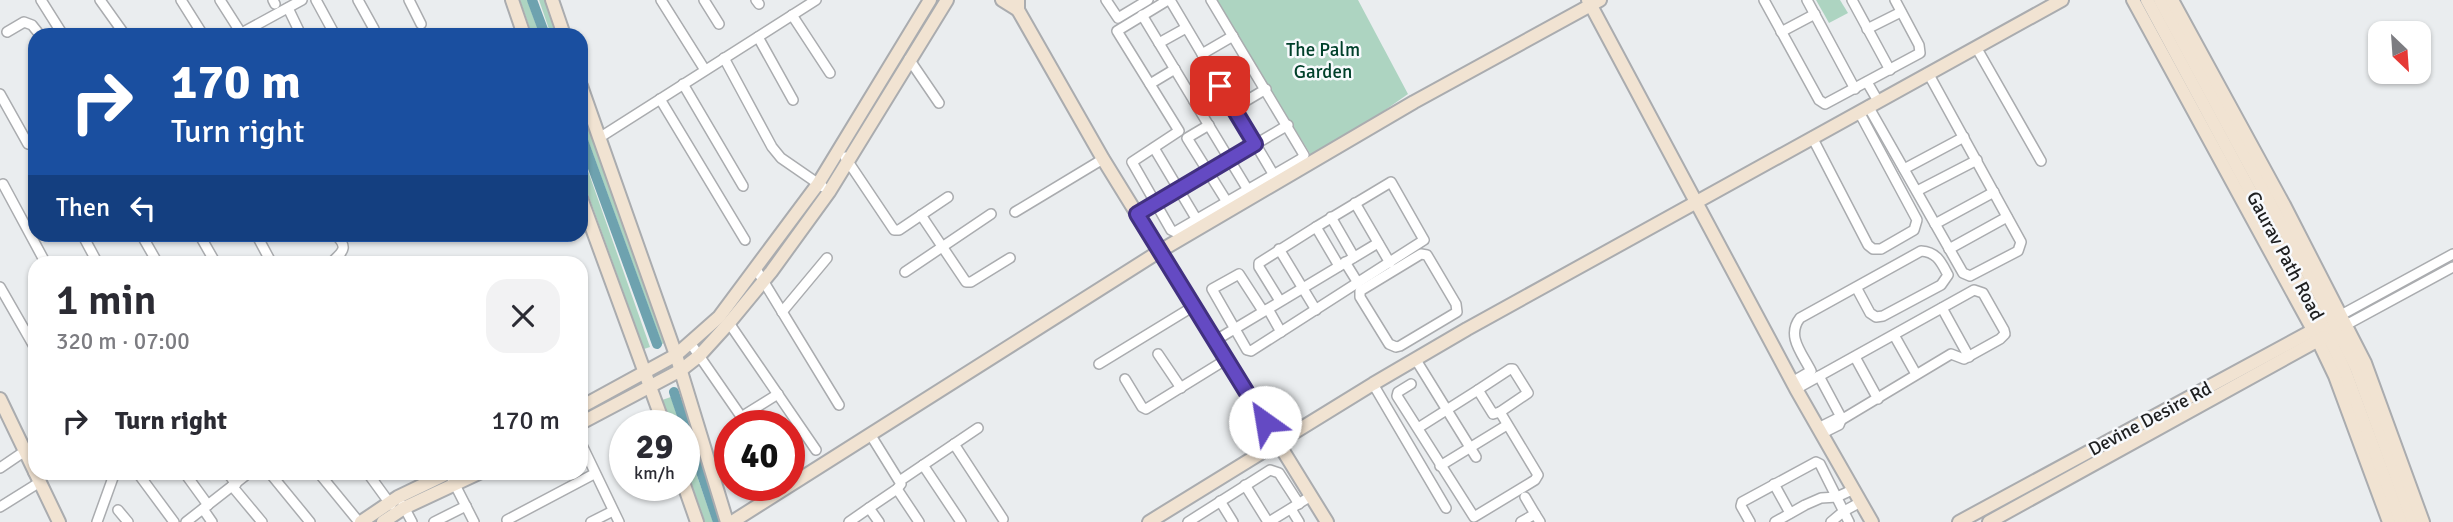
<!DOCTYPE html>
<meta charset="utf-8">
<style>
:root{--surface:#fff;--page:#f2f2f3;--text:#2b2b33;--muted:#7c7c81}
body{margin:0;font-family:Signika,sans-serif;background:var(--page);color:var(--text);height:100vh;display:flex;flex-direction:column;font-size:26px;white-space:nowrap}
*{box-sizing:border-box;margin:0}
p{font-size:23px;color:var(--muted)}
.icon{flex:none;width:38px;height:38px;fill:none;stroke:currentColor;stroke-width:2;stroke-linecap:round;stroke-linejoin:round}
.map{position:relative;flex:1;overflow:hidden}
.details{position:absolute;left:28px;top:256px;width:560px;height:224px;display:flex;flex-direction:column;background:var(--surface);border-radius:21px;box-shadow:0 2px 5px #0004}
.details>*{flex:none}
.hud{position:absolute;left:28px;top:28px;width:560px;height:214px;border-radius:21px;box-shadow:0 2px 5px #0004;background:#1a4fa0;color:#fff;overflow:hidden}
.needle{width:46px;rotate:155deg}
.buttons{position:absolute;left:2368px;top:21px;display:grid;gap:14px}
.buttons a{display:grid;place-items:center;width:63px;height:63px;border-radius:14px;background:var(--surface);box-shadow:0 2px 5px #0004;font-size:35px}
.speed{position:absolute;left:609px;top:410px;display:flex;gap:14px;font-size:35px;font-weight:700;text-align:center}
.speed>*{display:grid;place-content:center;width:91px;height:91px;border-radius:50%;background:var(--surface);box-shadow:0 2px 5px #0004;line-height:1}
.speed small{font-size:18px;font-weight:400}
.speed .limit{border:10px solid #d22;background:#fff;color:#111}
.pin{position:absolute;display:grid;place-items:center;width:60px;height:60px;color:#fff;margin:-30px;border-radius:14px;box-shadow:0 4px 10px #0006}
.me{position:absolute;width:77px;margin:-38px;rotate:328deg;stroke-linejoin:round;filter:drop-shadow(0 0 5px #0008)}
.turn{display:flex;align-items:center;gap:24px;height:147px;padding:0 28px;font-size:32px}
.turn .icon{width:91px;height:91px;stroke-width:2.5}
.turn b{display:block;font-size:49px;line-height:60px}
.then{display:flex;align-items:center;height:66px;padding:0 28px;background:#0003;gap:14px;font-size:26px}
.round{display:grid;place-items:center;flex:none;width:74px;height:74px;border-radius:21px;background:var(--page)}
.overview{display:flex;align-items:center;justify-content:space-between;height:119px;padding:0 28px}
h1{font-size:42px;font-weight:600;line-height:52px}
ul{padding:0;list-style:none}
li{display:flex;align-items:center;gap:21px;height:91px;padding:0 28px}
li div{flex:1}
li b{display:block;font-size:26px}
li em{font-style:normal}
.map>svg:first-child{display:block}
</style>
<div class="map">
<svg width="2453" height="522" viewBox="0 0 2453 522">
<rect width="100%" height="100%" fill="#eaedef"/>
<g fill="#add4c1">
<polygon points="520,0 527,0 540,35 532,35"/>
<polygon points="539,0 547,0 559,35 551,35"/>
<polygon points="1215,0 1358,0 1408,94 1314,160"/>
<polygon points="1816,0 1840,0 1848,13 1829,23"/>
<polygon points="581,100 667,342 662,344 581,121"/>
<polygon points="581,151 650,347 644,349 581,175"/>
<polygon points="671,397 680,425 671,425 662,400"/>
<polygon points="684,438 713,522 705,522 684,463"/>
</g>
<g fill="none" stroke-linecap="round" stroke-linejoin="round">
<g stroke="#6ea2af" stroke-width="10">
<polyline points="532,0 545,35"/>
<polyline points="581,135 657,344"/>
<polyline points="674,392 718,522"/>
</g>
<defs>
<g id="street">
<polyline points="41,0 63,35"/>
<polyline points="100,0 125,35"/>
<polyline points="181,0 203,35"/>
<polyline points="220,0 241,33"/>
<polyline points="273,0 275,4"/>
<polyline points="316,0 335,35"/>
<polyline points="358,0 374,29"/>
<polyline points="409,0 421,24"/>
<polyline points="661,0 705,70"/>
<polyline points="704,0 719,24"/>
<polyline points="756,0 759,4"/>
<polyline points="1106,0 1118,18 1148,0"/>
<polyline points="1168,0 1117,31 1179,131 1132,162 1171,230 1175,232 1301,159 1304,155 1211,0"/>
<polyline points="1170,0 1275,177"/>
<polyline points="1764,0 1819,100 1825,104 1920,53 1919,45 1895,0"/>
<polyline points="1807,0 1855,89"/>
<polyline points="1852,0 1890,70"/>
<polyline points="288,8 301,35"/>
<polyline points="792,15 830,73"/>
<polyline points="1142,15 1194,101"/>
<polyline points="1867,29 1901,12"/>
<polyline points="7,32 24,22 32,25 40,35"/>
<polyline points="1781,32 1815,14"/>
<polyline points="238,35 302,0"/>
<polyline points="758,37 793,100"/>
<polyline points="1159,43 1186,28"/>
<polyline points="1976,47 2041,161"/>
<polyline points="1202,54 1233,36"/>
<polyline points="724,58 772,147 781,158 823,187"/>
<polyline points="909,59 939,103"/>
<polyline points="1867,82 1878,101"/>
<polyline points="683,84 743,186"/>
<polyline points="1150,84 1175,69"/>
<polyline points="1220,86 1194,101 1248,190"/>
<polyline points="0,94 28,144"/>
<polyline points="660,99 745,240"/>
<polyline points="1868,106 1963,273 1970,276 2018,251 2021,242 1928,73"/>
<polyline points="1234,108 1266,89"/>
<polyline points="1209,125 1187,138 1227,202"/>
<polyline points="1812,137 1868,245 1873,249 1881,249 1914,230 1917,220 1859,112"/>
<polyline points="599,138 816,0"/>
<polyline points="1154,148 1197,220"/>
<polyline points="845,157 894,230 899,230 948,197"/>
<polyline points="1904,169 1964,137"/>
<polyline points="3,184 45,262"/>
<polyline points="1917,191 1977,160"/>
<polyline points="1355,203 1390,263"/>
<polyline points="1015,212 1103,159"/>
<polyline points="1137,214 1288,125"/>
<polyline points="921,215 966,282 971,282 1010,258"/>
<polyline points="1331,217 1354,257"/>
<polyline points="1935,224 1994,192"/>
<polyline points="82,234 97,262"/>
<polyline points="141,234 157,262"/>
<polyline points="199,234 215,262"/>
<polyline points="256,234 271,262"/>
<polyline points="1279,249 1316,310"/>
<polyline points="1949,249 2007,217"/>
<polygon points="1421,254 1427,255 1456,304 1457,312 1400,346 1396,347 1389,344 1360,297 1360,291"/>
<path d="M332 262C343 251 349 248 335 234"/>
<polyline points="1345,262 1358,283"/>
<polyline points="756,269 839,405"/>
<polyline points="905,272 991,214"/>
<polyline points="0,287 35,348"/>
<polyline points="1280,301 1259,267 1259,263 1316,227 1339,266"/>
<polyline points="1942,308 1969,357"/>
<polyline points="1268,309 1281,332"/>
<polyline points="1263,311 1239,274 1212,289 1247,350 1251,351 1424,240 1391,182 1316,227"/>
<polyline points="782,312 827,258"/>
<polyline points="2341,315 2453,254"/>
<polyline points="729,323 816,450"/>
<polyline points="2346,325 2453,267"/>
<polyline points="1894,335 1916,374"/>
<polyline points="1216,340 1378,243"/>
<polyline points="691,344 747,425"/>
<polyline points="1158,354 1181,388"/>
<polyline points="1855,357 1878,399"/>
<polyline points="1416,360 1476,457"/>
<polyline points="1099,364 1194,306"/>
<polyline points="1819,376 1842,419"/>
<polyline points="1125,379 1142,407 1146,409 1227,359"/>
<path d="M1792 382 1811 371C1802 353 1786 336 1800 318L1921 251C1937 252 1941 262 1948 275L1941 285 1883 316 1876 317 1870 313 1856 287"/>
<polyline points="1373,384 1446,508"/>
<polyline points="1411,384 1398,392 1397,396 1474,517 1535,480 1538,475 1500,412 1528,393 1513,369 1510,369 1478,390"/>
<polyline points="1796,389 1974,290 1983,293 2004,330 2005,334 2000,339 1964,359 1951,354 1841,420"/>
<polyline points="741,417 778,394"/>
<polyline points="1418,428 1478,390 1493,414 1500,412"/>
<polyline points="1818,428 1836,419 1841,420 1839,425 1821,434"/>
<polyline points="870,434 901,484 897,489 869,508 879,522"/>
<polyline points="581,443 619,522"/>
<polyline points="954,444 1003,519"/>
<polyline points="923,465 961,522"/>
<polyline points="1440,466 1507,425"/>
<polyline points="0,468 25,451"/>
<polyline points="137,472 174,522"/>
<polyline points="184,472 208,505"/>
<polyline points="227,472 236,484"/>
<polyline points="269,472 310,522"/>
<polyline points="318,472 359,522"/>
<polyline points="367,472 391,505"/>
<polyline points="449,473 474,522"/>
<polyline points="901,480 978,428"/>
<polyline points="1774,484 1790,513"/>
<polyline points="1245,485 1268,522"/>
<polyline points="232,486 262,522"/>
<polyline points="897,489 919,522"/>
<polyline points="1525,497 1535,514"/>
<polyline points="1220,501 1233,522"/>
<polyline points="403,505 412,522"/>
<polyline points="0,507 40,482"/>
<polyline points="203,509 212,522"/>
<polyline points="1291,509 1299,522"/>
<polyline points="118,510 128,522"/>
<polyline points="507,520 594,474"/>
<polyline points="97,522 115,472"/>
<polyline points="186,522 250,472"/>
<polyline points="434,522 466,506"/>
<polyline points="591,522 613,511"/>
<polyline points="849,522 869,508"/>
<polyline points="1188,522 1270,470 1279,473 1299,504"/>
<polyline points="1269,522 1311,496"/>
<polyline points="1521,522 1535,514 1540,522"/>
<polyline points="1750,522 1741,506 1742,502 1816,462 1820,464 1849,522"/>
<polyline points="1775,522 1805,505 1821,498 1837,497 1852,490"/>
<polyline points="1831,522 1844,511 1859,503"/>
</g>
<g id="secondary">
<polyline points="512,0 524,35"/>
<polyline points="552,0 564,35"/>
<polyline points="1002,0 1018,10"/>
<polyline points="1018,0 1018,10 1103,159 1327,522"/>
<polyline points="1588,0 1796,389 1872,522"/>
<polyline points="2133,0 2313,330 2335,376 2389,522"/>
<polyline points="2147,0 2328,335 2345,371 2401,522"/>
<polyline points="2160,0 2322,299 2356,367 2413,522"/>
<polyline points="2172,0 2284,205 2365,363 2423,522"/>
<polyline points="581,86 676,355 727,522"/>
<polyline points="581,198 664,425"/>
<polyline points="0,399 35,472"/>
<polyline points="581,407 676,355 719,317 818,184 930,0"/>
<polyline points="581,423 681,370 699,356 729,323 771,272 829,192 947,0"/>
<polyline points="35,472 59,522"/>
<polyline points="684,485 697,522"/>
<polyline points="361,522 398,497 450,472"/>
<polyline points="383,522 404,508 481,472"/>
<polyline points="732,522 1160,251 1414,102 1600,0"/>
<polyline points="1149,522 1373,384 1467,329 2062,0"/>
<polyline points="1959,522 2319,327"/>
<polyline points="1989,522 2324,337"/>
</g>
</defs>
<use href="#street" stroke="#aaacaf" stroke-width="12"/>
<use href="#secondary" stroke="#aaacaf" stroke-width="16"/>
<use href="#street" stroke="#fff" stroke-width="9"/>
<use href="#secondary" stroke="#f1e3d2" stroke-width="12"/>
</g>
<g fill="none" stroke-linecap="round" stroke-linejoin="round">
<defs>
<polyline id="route" points="1220,86 1255,144 1137,214 1265,422"/>
</defs>
<use href="#route" stroke="#41307f" stroke-width="18"/>
<use href="#route" stroke="#644ac3" stroke-width="12"/>
</g>
<g text-anchor="middle" dominant-baseline="central" stroke-width="5" stroke-linejoin="round" paint-order="stroke">
<g font-size="19" fill="#00402a" stroke="#f8fafd">
<text x="1323" y="50">The Palm<tspan x="1323" dy="22">Garden</tspan></text>
</g>
<g font-size="19" fill="#1e1f20" stroke="#f8fafd">
<text transform="translate(2285 256) rotate(62)">Gaurav Path Road</text>
<text transform="translate(2150 419) rotate(-28)">Devine Desire Rd</text>
</g>
</g>
</svg>
<div class="buttons">
<a><svg class="needle" viewBox="-14 -14 28 28"><path d="M0-13l5 13h-10z" fill="#e53935"/><path d="M0 13l5-13h-10z" fill="#7c7c81"/></svg></a>
</div>
<div class="speed"><div>29<small>km/h</small></div><div class="limit">40</div></div>
<div class="pin" style="left:1220px;top:86px;background:#d93025"><svg class="icon" aria-label="arrive" viewBox="0 0 24 24"><path d="M6 21V4h12l-3 4 3 4H6"/></svg></div>
<svg class="me" style="left:1265px;top:422px" viewBox="-20 -20 40 40"><circle r="19" fill="#fff"/><path d="M0-13L10 11 0 6-10 11z" fill="#644ac3"/></svg>
<div class="hud">
<div class="turn"><svg class="icon" aria-label="right" viewBox="0 0 24 24"><path d="M7 20v-9h11M14 6l5 5-5 5"/></svg><div><b>170 m</b>Turn right</div></div>
<div class="then">Then<svg class="icon" aria-label="left" viewBox="0 0 24 24"><path d="M17 20v-9H6M10 6l-5 5 5 5"/></svg></div>
</div>
<section class="details">
<div class="overview"><div><h1>1 min</h1><p>320 m · 07:00</p></div><a class="round"><svg class="icon" aria-label="close" viewBox="0 0 24 24"><path d="M6 6l12 12M18 6L6 18"/></svg></a></div>
<ul>
<li><svg class="icon" aria-label="right" viewBox="0 0 24 24"><path d="M7 20v-9h11M14 6l5 5-5 5"/></svg><div><b>Turn right</b></div><em>170 m</em></li>
</ul>
</section>
</div>
